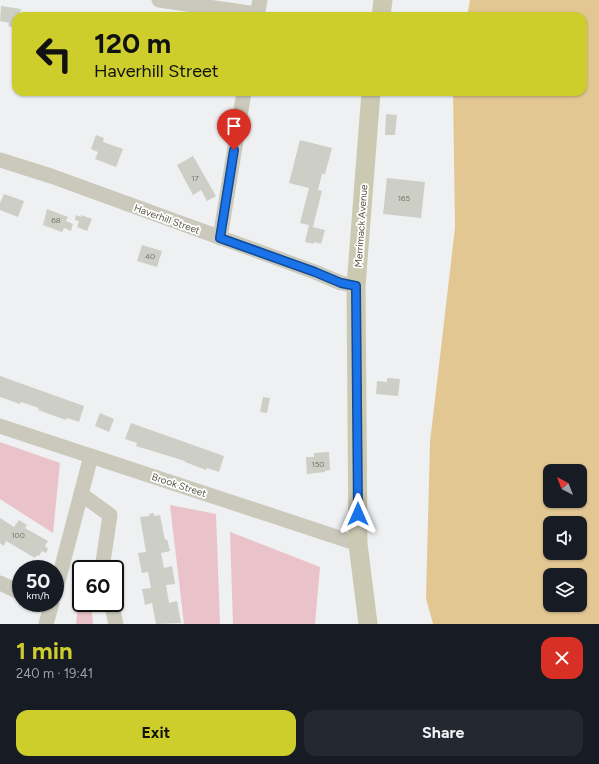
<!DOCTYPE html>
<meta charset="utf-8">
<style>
:root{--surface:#171b24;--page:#242831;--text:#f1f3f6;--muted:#9ea1a6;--accent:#cdce2c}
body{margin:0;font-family:Figtree,sans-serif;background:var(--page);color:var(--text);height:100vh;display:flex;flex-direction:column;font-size:15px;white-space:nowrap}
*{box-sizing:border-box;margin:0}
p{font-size:13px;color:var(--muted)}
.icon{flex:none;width:22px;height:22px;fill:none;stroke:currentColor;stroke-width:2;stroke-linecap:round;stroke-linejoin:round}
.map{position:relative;height:624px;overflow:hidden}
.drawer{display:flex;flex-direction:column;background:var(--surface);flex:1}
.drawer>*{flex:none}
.guide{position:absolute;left:12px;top:12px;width:575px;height:84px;border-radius:12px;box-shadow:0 1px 3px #0004;background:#cdce2c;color:#111;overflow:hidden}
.needle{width:26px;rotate:318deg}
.buttons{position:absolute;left:543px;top:464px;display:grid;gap:8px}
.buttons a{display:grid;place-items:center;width:44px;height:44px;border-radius:8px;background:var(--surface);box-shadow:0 1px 3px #0004;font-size:20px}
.speed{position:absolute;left:12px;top:560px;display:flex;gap:8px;font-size:20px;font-weight:700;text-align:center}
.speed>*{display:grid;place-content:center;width:52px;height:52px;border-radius:50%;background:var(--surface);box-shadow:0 1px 3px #0004;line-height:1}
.speed small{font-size:10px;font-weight:400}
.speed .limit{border:2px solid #111;border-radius:6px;background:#fff;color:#111}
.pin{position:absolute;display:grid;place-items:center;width:34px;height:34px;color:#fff;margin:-41px -17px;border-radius:50% 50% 50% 0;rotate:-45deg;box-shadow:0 0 4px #0007}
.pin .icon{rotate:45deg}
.me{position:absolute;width:44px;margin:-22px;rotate:0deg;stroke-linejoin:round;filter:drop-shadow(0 0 3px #0008)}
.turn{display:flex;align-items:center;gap:14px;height:84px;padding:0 16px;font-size:18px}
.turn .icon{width:52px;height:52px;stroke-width:2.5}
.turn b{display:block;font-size:28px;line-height:34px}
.round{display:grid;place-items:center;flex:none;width:42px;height:42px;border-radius:12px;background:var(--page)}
.overview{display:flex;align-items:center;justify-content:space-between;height:68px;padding:0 16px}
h1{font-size:24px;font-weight:700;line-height:30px;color:var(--accent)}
.button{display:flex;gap:8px;margin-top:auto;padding:8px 16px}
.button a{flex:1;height:46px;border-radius:12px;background:var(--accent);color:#111;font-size:16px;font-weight:700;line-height:46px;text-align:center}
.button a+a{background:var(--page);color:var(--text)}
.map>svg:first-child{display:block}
</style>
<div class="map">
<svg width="599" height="624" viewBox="0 0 599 624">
<rect width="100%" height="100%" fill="#eff0f1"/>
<g fill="#eac2c9">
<polygon points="0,442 60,463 53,533 0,499"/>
<polygon points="170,505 216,514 220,624 184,624"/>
<polygon points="230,532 320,567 315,624 233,624"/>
<polygon points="81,577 81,603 91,603 93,624 76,624"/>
</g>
<path fill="#e3c793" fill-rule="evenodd" d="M470 0H599V624H433L426 598 430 442 455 228 453 92H583V16H467ZM550 471H580V501H550ZM550 523H580V553H550ZM550 575H580V605H550Z"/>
<g fill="#cdcec6">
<polygon points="1,6 21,9 19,16 16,16 16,28 8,26 9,23 0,21"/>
<polygon points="386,114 397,115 395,135 385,135"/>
<polygon points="96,135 104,138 103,142 123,149 116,167 95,159 98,152 91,149"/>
<polygon points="300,140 332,148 325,174 322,174 318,190 322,191 313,227 325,230 321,244 314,242 314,244 305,242 309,225 300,223 309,188 289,183"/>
<polygon points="193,156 216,196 207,201 201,190 193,195 177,165"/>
<polygon points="387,178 425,182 421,218 383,214"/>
<polygon points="4,194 24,201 18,217 0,210 0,203"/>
<polygon points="47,209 68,217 66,221 73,224 71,231 64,228 62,232 43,225"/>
<polygon points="76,215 81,217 81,215 92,219 87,231 77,227 79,221 75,220"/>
<polygon points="142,245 162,251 157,267 137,261"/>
<polygon points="0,376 84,406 79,422 67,418 66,420 38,410 39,408 21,402 20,404 0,397"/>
<polygon points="387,378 400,379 398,396 376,394 377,381 387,382"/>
<polygon points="263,397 270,398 267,413 260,412"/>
<polygon points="100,413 114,419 109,432 95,426"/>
<polygon points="131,423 224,456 219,472 207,468 206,470 185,462 185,461 136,446 137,443 125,439"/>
<polygon points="329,452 330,470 325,471 325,472 307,474 306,457 314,457 314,453"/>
<polygon points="154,513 154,516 160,515 165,540 167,539 170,551 161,553 164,568 172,566 175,584 166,585 169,603 177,601 181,623 156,624 152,603 145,605 142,589 151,588 148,572 142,573 138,553 146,552 140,517 149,516 149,514"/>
<polygon points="0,518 14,527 19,520 27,525 25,528 48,541 45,546 48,549 46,553 42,551 39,556 37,555 35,558 6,541 4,546 0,543"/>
</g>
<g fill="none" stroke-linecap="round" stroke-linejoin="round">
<g stroke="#cac9bc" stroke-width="15">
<polyline points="159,0 257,14"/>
<polyline points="257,16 260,0"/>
<polyline points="0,160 51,176 315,272 341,283 356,286"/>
<polyline points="220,238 244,92"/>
<polyline points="0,426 358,544"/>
<polyline points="81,494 110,515 103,562 105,569"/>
<polyline points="0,583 21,593"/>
<polyline points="55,593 91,456"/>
<polyline points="111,603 116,624"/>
<polyline points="46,624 52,603"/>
</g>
<g stroke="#cbc9b1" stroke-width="19">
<polyline points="381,16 383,0"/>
<polyline points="368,624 358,544 356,286 371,92"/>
</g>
</g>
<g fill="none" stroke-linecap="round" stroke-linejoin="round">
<defs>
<polyline id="route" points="234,150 220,238 315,272 341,283 356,286 358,514"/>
</defs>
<use href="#route" stroke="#114b97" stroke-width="10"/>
<use href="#route" stroke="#1a73e8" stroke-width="7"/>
</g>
<g text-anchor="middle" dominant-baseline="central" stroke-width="3.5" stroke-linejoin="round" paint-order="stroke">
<g font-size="8" fill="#777668">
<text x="195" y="178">17</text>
<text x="404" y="198">165</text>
<text x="56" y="220">68</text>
<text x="150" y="256">40</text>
<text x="318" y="464">150</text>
<text x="18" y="535">100</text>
</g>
<g font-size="10" fill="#5a5949" stroke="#fff">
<text transform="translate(167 219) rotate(20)">Haverhill Street</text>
<text transform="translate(361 226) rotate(-86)">Merrimack Avenue</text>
<text transform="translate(179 485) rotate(18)">Brook Street</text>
</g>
</g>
</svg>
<div class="buttons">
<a><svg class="needle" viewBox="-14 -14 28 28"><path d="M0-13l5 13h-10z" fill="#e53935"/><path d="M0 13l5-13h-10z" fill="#9ea1a6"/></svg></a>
<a><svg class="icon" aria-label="sound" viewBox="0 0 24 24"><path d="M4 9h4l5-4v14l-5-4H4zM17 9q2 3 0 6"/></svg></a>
<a><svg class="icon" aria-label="layers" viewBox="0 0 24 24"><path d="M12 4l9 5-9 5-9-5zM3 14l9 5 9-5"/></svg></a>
</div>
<div class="speed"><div>50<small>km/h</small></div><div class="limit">60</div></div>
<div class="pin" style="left:234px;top:150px;background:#d93025"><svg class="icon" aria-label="arrive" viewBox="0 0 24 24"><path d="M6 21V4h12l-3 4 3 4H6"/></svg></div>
<svg class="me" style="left:358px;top:514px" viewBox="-20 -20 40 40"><path d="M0-17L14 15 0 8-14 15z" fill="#1a73e8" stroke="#fff" stroke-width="4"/></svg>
<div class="guide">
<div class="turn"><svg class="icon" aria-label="left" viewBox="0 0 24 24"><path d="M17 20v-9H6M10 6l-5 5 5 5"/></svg><div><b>120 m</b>Haverhill Street</div></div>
</div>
</div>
<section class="drawer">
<div class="overview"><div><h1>1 min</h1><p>240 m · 19:41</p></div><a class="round" style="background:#d93025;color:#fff"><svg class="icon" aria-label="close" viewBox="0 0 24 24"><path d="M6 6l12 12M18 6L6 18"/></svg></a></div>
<div class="button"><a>Exit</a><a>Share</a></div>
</section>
